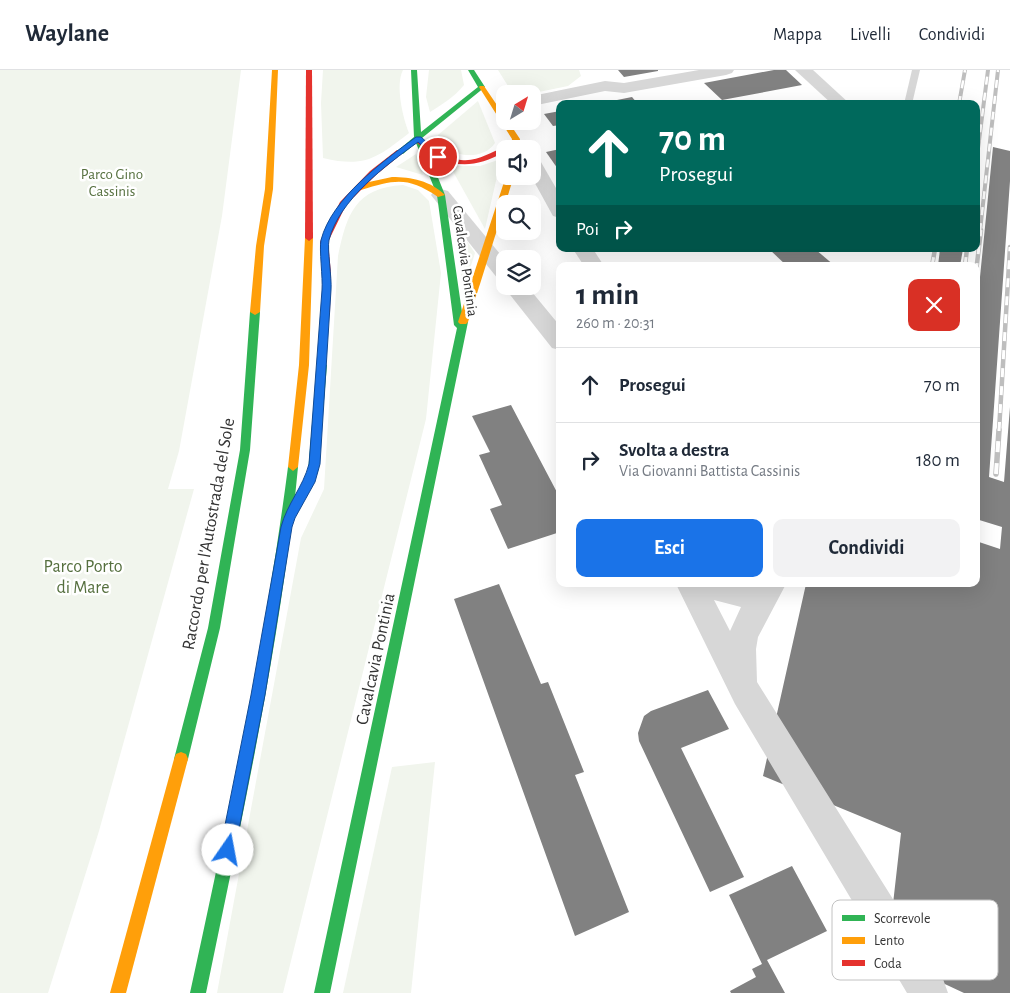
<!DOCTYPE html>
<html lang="it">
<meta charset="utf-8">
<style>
:root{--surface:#fff;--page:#f2f2f3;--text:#1f2937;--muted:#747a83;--line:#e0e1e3;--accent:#1a73e8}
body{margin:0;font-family:"Alegreya Sans",sans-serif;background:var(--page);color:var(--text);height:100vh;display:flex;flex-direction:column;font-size:19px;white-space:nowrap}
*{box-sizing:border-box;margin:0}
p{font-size:16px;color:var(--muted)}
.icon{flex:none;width:28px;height:28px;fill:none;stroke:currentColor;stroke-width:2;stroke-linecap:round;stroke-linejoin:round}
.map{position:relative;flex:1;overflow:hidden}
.sheet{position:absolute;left:556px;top:192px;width:424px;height:325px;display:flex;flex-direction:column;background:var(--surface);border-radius:10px;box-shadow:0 5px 20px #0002}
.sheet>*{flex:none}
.hud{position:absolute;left:556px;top:30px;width:424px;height:152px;border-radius:10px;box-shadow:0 5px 20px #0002;background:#00695c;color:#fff;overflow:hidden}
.needle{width:32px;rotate:38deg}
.tools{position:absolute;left:496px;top:15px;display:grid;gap:10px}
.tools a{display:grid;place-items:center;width:45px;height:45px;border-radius:10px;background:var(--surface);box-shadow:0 5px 20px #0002;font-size:25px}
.pin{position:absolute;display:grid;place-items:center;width:42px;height:42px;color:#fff;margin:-21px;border:2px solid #fff;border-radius:50%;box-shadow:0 1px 5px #0007}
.me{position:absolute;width:55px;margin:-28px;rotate:12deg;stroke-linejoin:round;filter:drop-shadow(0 0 4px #0008)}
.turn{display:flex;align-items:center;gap:18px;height:105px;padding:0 20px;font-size:22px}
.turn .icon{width:65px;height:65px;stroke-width:2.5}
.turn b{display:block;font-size:35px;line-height:42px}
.then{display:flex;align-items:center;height:48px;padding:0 20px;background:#0003;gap:10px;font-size:19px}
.round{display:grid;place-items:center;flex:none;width:52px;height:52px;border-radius:10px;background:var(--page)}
.overview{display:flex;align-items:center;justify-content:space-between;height:85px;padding:0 20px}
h1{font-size:30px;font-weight:600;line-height:38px}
.cta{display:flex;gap:10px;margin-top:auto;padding:10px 20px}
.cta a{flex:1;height:58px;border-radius:10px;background:var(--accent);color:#fff;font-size:20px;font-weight:600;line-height:58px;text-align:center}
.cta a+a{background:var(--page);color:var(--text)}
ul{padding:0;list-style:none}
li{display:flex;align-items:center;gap:15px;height:75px;padding:0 20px;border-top:1px solid var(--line)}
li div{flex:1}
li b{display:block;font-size:19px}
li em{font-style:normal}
header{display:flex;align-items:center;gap:30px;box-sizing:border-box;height:70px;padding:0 25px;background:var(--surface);border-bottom:1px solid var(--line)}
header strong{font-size:24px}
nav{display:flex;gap:28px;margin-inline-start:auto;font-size:18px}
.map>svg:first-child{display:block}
</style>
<header>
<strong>Waylane</strong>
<nav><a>Mappa</a><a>Livelli</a><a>Condividi</a></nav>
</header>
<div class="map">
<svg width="1010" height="923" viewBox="0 0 1010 923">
<rect width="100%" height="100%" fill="#fff"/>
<g fill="#f1f5ed">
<polygon points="0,0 241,0 222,146 179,381 168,419 194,419 99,761 48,923 0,923"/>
<path d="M323 0H403C395 15 403 48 409 63 377 88 365 98 323 88L321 33Z"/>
<path d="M429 0H461L464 15C454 27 443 34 430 42L426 27Z"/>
<polygon points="498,0 579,0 581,6 568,16 529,24 514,24 512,17 508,16"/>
<path d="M478 31 495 73C484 89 461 87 445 79L438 65Z"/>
<polygon points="416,84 423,105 396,97"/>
<polygon points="501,89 485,159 450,96 480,96"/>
<path d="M403 115 418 120 429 131 441 203 426 349 283 923H217L301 468 324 419 338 186C347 144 355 118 403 115Z"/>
<polygon points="455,154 475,183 463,221"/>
<polygon points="435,692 411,923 343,923 392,697"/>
</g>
<g fill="#818181">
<polygon points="618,0 658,0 658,1 624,7"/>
<polygon points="774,0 786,0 802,15 722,30 704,13"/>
<polygon points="632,27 638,34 602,34 602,33"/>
<polygon points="560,41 560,55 553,56 544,44"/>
<polygon points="993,77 1010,81 1010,111 989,407 1004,412 1010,337 1010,923 964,923 887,887 901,763 763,706 806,514 976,514 976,471 1000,479 1002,457 976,449 976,247"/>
<polygon points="560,79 560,102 546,82"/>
<polygon points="769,179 815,179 835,196 787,196"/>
<polygon points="940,179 963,179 960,196 938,196"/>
<polygon points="511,335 560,428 560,462 508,479 490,439 502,435 479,385 490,382 472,346"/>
<polygon points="499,514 541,614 548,612 584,702 575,705 629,842 575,866 454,529"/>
<polygon points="708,620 729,659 681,678 744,807 710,822 639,671 638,663 644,646 651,641"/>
<polygon points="792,796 827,861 767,890 785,923 731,923 730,921 756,907 752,899 762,894 729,825"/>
</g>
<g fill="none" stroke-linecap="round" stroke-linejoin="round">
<polygon fill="#d7d7d7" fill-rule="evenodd" points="912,0 920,0 912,34 904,34"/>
<g fill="#d7d7d7" fill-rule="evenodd">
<polygon points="699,0 734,0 732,3 726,5 624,23 605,21 532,36 532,26 605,11 624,13"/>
<polygon points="795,0 813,0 850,34 832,34"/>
<polygon points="532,86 538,87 560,125 560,148 553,146 531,106"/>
<polygon points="441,119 448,121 505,190 505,211 498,209 431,125 434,121"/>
<polygon points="573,179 593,179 604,196 584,196"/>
<polygon points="505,215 527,216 560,256 560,280 552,278 507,221"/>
<path d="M676 514H786L758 567 756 579 757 612 943 909 948 923H907L735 634ZM714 530 741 537 730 561Z"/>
</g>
<g fill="#30b455" fill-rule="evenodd">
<polygon points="411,0 417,0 421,62 478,17 468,0 474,0 485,17 422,68 445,125 463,249 468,252 330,923 314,923 457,258 454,255 437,125 416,73 403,84 396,82 414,67"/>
<polygon points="255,239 260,242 250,380 220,558 188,689 186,694 181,696 176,694 174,689 208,558 240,380 250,242"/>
<path d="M322 292 327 295 318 402 299 440 293 441C274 603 239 763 206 923H190C228 748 265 574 288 397L293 393 298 397 295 427 308 402 317 295Z"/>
</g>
<g fill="#ff9f0a" fill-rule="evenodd">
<polygon points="272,0 278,0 273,119 264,176 260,242 255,245 250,242 256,176 265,119"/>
<polygon points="480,16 484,16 505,47 505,51 508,51 520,69 519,79 511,79 512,69 479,17"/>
<polygon points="506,106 514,106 468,252 466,254 460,254 458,252"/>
<path d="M392 107C411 107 431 111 445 125L438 127C407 106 395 110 361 120L357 118 369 112Z"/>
<polygon points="309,165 313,168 309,295 298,397 293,401 288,397 299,295 305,168"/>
<polygon points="181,682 186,684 188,689 126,923 110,923 174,689 176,684"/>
</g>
<g fill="#e5322d" fill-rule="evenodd">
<polygon points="306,0 312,0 313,168 309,171 305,168"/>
<path d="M416 68C426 68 444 89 461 90 478 92 490 82 505 77L509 79H505V82C469 101 447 98 416 72Z"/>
<polygon points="397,80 404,82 376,105 346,135 328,172 331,203 330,242 328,244 322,244 323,203 320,172 340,132 370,101"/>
</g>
<defs>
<g id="rail-far2">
<polyline points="959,34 965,0"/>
<polyline points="976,94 988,0"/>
<polyline points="980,161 998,0"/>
</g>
<g id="rail-far1">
<polyline points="932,196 935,179"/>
<polyline points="965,196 967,179"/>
<polyline points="976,202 981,160"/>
<polyline points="999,361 1010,177"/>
</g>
<polyline id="rail" points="996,404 999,360"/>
</defs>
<use href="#rail-far2" stroke="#bebebe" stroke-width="4"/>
<use href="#rail-far1" stroke="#bebebe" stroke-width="4.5"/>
<use href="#rail" stroke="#bebebe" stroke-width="5.5"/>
<use href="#rail-far2" stroke="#fff" stroke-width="2.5" stroke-dasharray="8" stroke-linecap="butt"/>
<use href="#rail-far1" stroke="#fff" stroke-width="3" stroke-dasharray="9" stroke-linecap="butt"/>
<use href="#rail" stroke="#fff" stroke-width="4" stroke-dasharray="11" stroke-linecap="butt"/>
</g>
<path fill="#1a73e8" stroke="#114b97" d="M416 67H421L441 85V88H436L418 72C386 95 339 130 329 170 327 179 332 208 331 220L320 394 315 412 295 448 292 457 265 625 235 780 233 786 228 788 222 786 220 780 251 625 281 457C287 434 303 417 309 394L322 220C323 208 319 179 321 170 332 128 382 92 416 67Z"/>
<g text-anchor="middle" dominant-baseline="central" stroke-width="5" stroke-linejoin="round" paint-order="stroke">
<g font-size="15" fill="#56703f" stroke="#fff">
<text x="112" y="104">Parco Gino<tspan x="112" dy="17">Cassinis</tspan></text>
</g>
<g font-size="15" fill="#333" stroke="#fff">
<text transform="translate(465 191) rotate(82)">Cavalcavia Pontinia</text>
</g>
<g font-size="18" fill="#333" stroke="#fff">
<text transform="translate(209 464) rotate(-80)">Raccordo per l'Autostrada del Sole</text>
<text transform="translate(376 589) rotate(-78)">Cavalcavia Pontinia</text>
</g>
<g font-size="18" fill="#56703f" stroke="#fff">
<text x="83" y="497">Parco Porto<tspan x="83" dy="21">di Mare</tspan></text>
</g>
</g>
<rect x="832" y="830" width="166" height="80" rx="8" fill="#fff" stroke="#c2c2c2" stroke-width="1"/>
<rect x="842" y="845" width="23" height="6" fill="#30b455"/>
<rect x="842" y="867" width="23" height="7" fill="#ff9f0a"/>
<rect x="842" y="890" width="23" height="6" fill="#e5322d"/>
<g font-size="14" fill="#333">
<text x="874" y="853">Scorrevole</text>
<text x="874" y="875">Lento</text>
<text x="874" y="898">Coda</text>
</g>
</svg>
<div class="tools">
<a><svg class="needle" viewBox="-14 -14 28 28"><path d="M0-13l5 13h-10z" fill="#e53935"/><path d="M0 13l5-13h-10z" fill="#747a83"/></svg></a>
<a><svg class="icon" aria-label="sound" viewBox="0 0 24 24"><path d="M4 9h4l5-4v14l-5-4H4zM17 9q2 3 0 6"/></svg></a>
<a><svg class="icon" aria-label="search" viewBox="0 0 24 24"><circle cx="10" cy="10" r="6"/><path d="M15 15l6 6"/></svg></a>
<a><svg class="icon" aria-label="layers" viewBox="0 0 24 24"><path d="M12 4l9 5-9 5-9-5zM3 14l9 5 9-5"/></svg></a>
</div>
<div class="pin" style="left:438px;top:87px;background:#d93025"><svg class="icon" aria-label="arrive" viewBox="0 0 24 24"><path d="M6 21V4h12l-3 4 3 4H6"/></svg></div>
<svg class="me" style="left:228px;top:780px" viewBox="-20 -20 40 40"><circle r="19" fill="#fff"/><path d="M0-13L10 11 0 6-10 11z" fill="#1a73e8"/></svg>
<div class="hud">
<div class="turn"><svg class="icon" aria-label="ahead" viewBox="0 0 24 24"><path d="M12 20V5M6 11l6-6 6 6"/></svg><div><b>70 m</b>Prosegui</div></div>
<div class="then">Poi<svg class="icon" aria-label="right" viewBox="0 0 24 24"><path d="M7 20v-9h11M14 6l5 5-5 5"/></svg></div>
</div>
<section class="sheet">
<div class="overview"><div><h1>1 min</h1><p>260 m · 20:31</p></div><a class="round" style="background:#d93025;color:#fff"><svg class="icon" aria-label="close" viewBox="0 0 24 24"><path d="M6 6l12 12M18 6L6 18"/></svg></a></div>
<ul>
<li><svg class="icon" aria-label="ahead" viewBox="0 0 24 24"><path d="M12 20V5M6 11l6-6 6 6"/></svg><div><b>Prosegui</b></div><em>70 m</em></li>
<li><svg class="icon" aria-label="right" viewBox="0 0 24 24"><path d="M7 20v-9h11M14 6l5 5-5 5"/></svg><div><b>Svolta a destra</b><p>Via Giovanni Battista Cassinis</p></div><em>180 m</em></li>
</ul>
<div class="cta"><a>Esci</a><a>Condividi</a></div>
</section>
</div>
